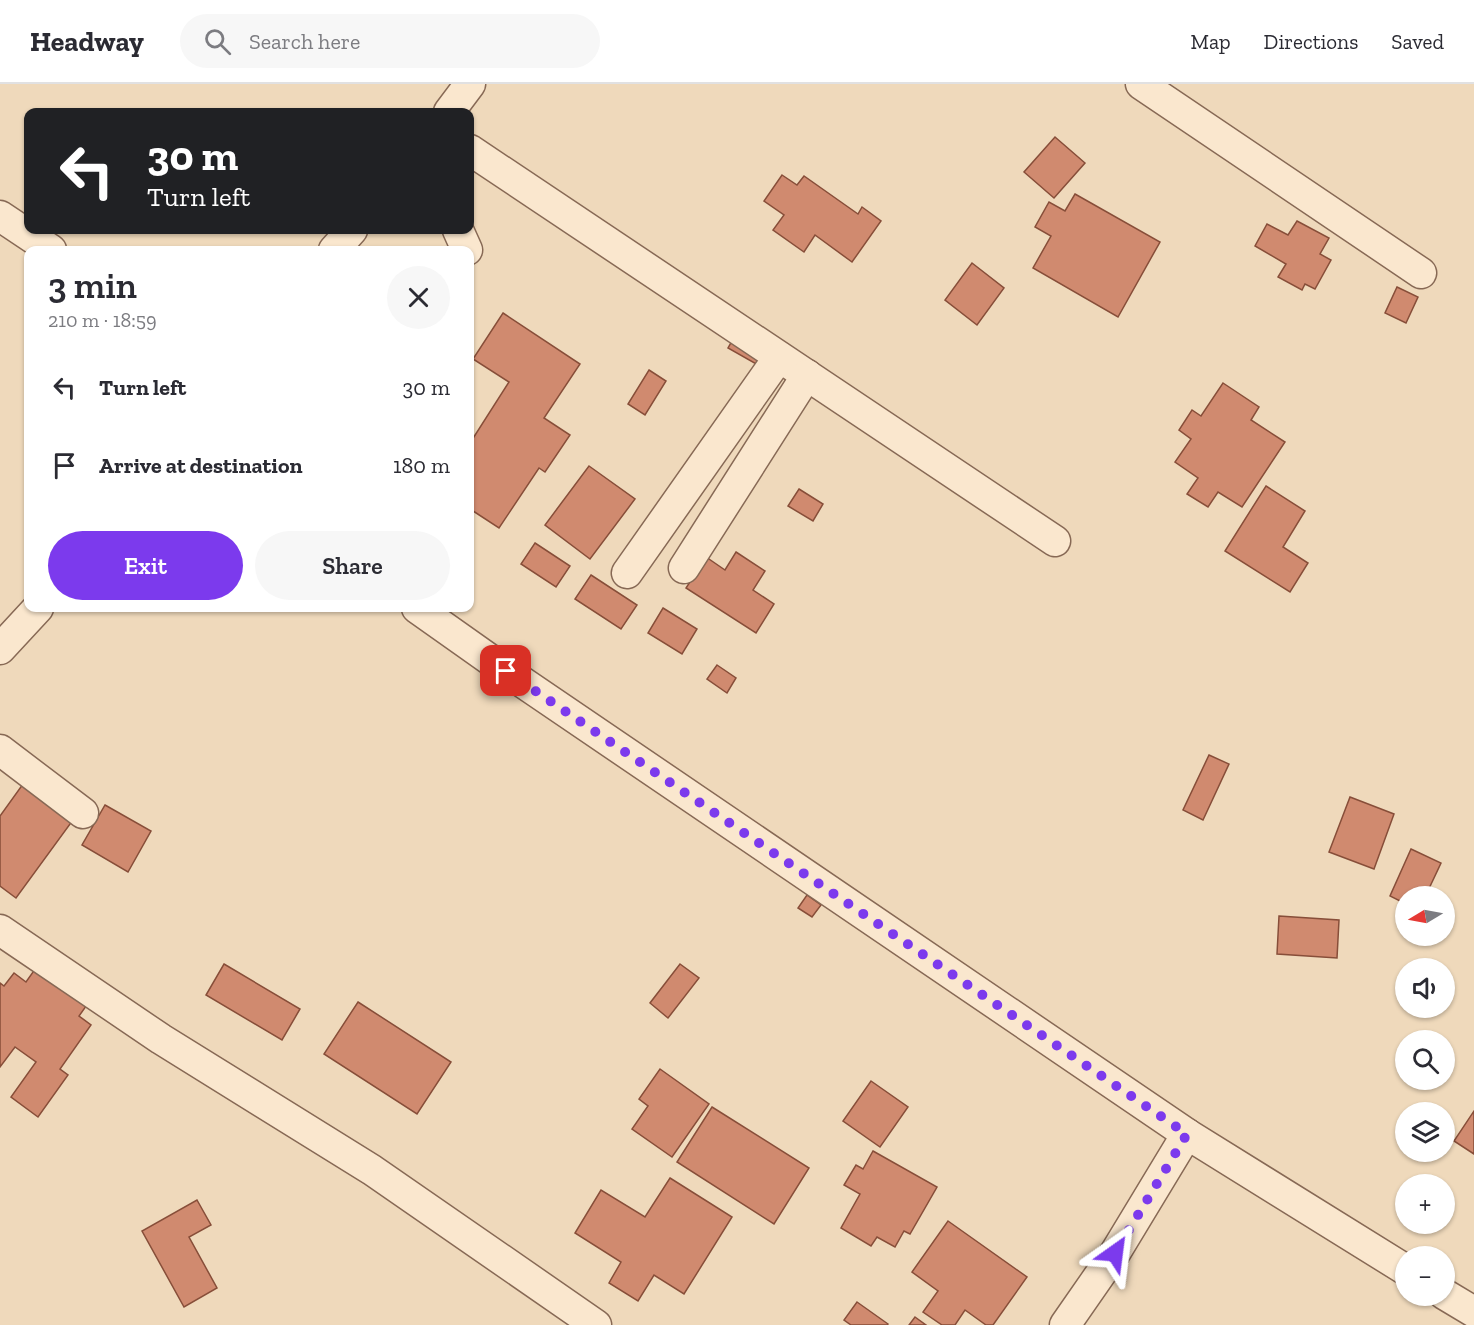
<!DOCTYPE html>
<meta charset="utf-8">
<style>
:root{--surface:#fff;--page:#f7f7f7;--text:#2b2b33;--muted:#7c7c81;--line:#e1e1e2;--accent:#7c3aed}
body{margin:0;font-family:"Zilla Slab",serif;background:var(--page);color:var(--text);height:100vh;display:flex;flex-direction:column;font-size:22px;white-space:nowrap}
*{box-sizing:border-box;margin:0}
p{font-size:20px;color:var(--muted)}
.icon{flex:none;width:33px;height:33px;fill:none;stroke:currentColor;stroke-width:2;stroke-linecap:round;stroke-linejoin:round}
.map{position:relative;flex:1;overflow:hidden}
.panel{position:absolute;left:24px;top:162px;width:450px;height:366px;display:flex;flex-direction:column;background:var(--surface);border-radius:12px;box-shadow:0 2px 4px #0004}
.panel>*{flex:none}
.banner{position:absolute;left:24px;top:24px;width:450px;height:126px;border-radius:12px;box-shadow:0 2px 4px #0004;background:#202124;color:#fff;overflow:hidden}
.needle{width:39px;rotate:260deg}
.fabs{position:absolute;left:1395px;top:802px;display:grid;gap:12px}
.fabs a{display:grid;place-items:center;width:60px;height:60px;border-radius:50%;background:var(--surface);box-shadow:0 2px 4px #0004;font-size:30px}
.pin{position:absolute;display:grid;place-items:center;width:51px;height:51px;color:#fff;margin:-26px;border-radius:12px;box-shadow:0 3px 9px #0006}
.me{position:absolute;width:66px;margin:-33px;rotate:31deg;stroke-linejoin:round;filter:drop-shadow(0 0 4px #0008)}
.turn{display:flex;align-items:center;gap:21px;height:126px;padding:0 24px;font-size:27px}
.turn .icon{width:78px;height:78px;stroke-width:2.5}
.turn b{display:block;font-size:42px;line-height:51px}
.round{display:grid;place-items:center;flex:none;width:63px;height:63px;border-radius:32px;background:var(--page)}
.summary{display:flex;align-items:center;justify-content:space-between;height:102px;padding:0 24px}
h1{font-size:36px;font-weight:600;line-height:45px}
.action{display:flex;gap:12px;margin-top:auto;padding:12px 24px}
.action a{flex:1;height:69px;border-radius:36px;background:var(--accent);color:#fff;font-size:24px;font-weight:600;line-height:69px;text-align:center}
.action a+a{background:var(--page);color:var(--text)}
ul{padding:0;list-style:none}
li{display:flex;align-items:center;gap:18px;height:78px;padding:0 24px}
li div{flex:1}
li b{display:block;font-size:22px}
li em{font-style:normal}
header{display:flex;align-items:center;gap:36px;box-sizing:border-box;height:84px;padding:0 30px;background:var(--surface);border-bottom:2px solid var(--line)}
header strong{font-size:28px}
nav{display:flex;gap:33px;margin-inline-start:auto;font-size:21px}
.search{width:420px;height:54px;background:var(--page);display:flex;align-items:center;gap:15px;box-sizing:border-box;padding:0 21px;border-radius:33px;color:var(--muted);font-size:22px}
.map>svg:first-child{display:block}
</style>
<header>
<strong>Headway</strong>
<div class="search"><svg class="icon" aria-label="search" viewBox="0 0 24 24"><circle cx="10" cy="10" r="6"/><path d="M15 15l6 6"/></svg>Search here</div>
<nav><a>Map</a><a>Directions</a><a>Saved</a></nav>
</header>
<div class="map">
<svg width="1474" height="1241" viewBox="0 0 1474 1241">
<rect width="100%" height="100%" fill="#efd9bb"/>
<g fill="#d08a6f" stroke="#874e39" stroke-width="1.5">
<polygon points="1055,53 1085,79 1054,114 1024,88"/>
<polygon points="782,91 797,101 804,92 858,130 862,123 881,137 852,178 815,151 804,168 773,146 784,131 764,117"/>
<polygon points="1075,110 1160,158 1118,233 1033,184 1051,152 1035,143 1049,118 1065,127"/>
<polygon points="1297,137 1329,154 1320,170 1331,176 1315,205 1305,200 1302,206 1278,193 1286,180 1255,162 1267,140 1288,151"/>
<polygon points="972,179 1004,204 977,241 945,216"/>
<polygon points="1397,203 1418,213 1406,239 1385,229"/>
<polygon points="503,229 580,280 544,334 570,351 545,388 539,384 499,444 470,425 470,359 509,298 473,275"/>
<polygon points="736,250 765,285 728,264"/>
<polygon points="649,286 666,297 645,331 628,320"/>
<polygon points="1223,299 1259,323 1251,336 1285,358 1242,423 1218,408 1208,423 1187,410 1198,394 1175,378 1191,355 1179,346 1192,326 1201,332"/>
<polygon points="589,382 635,415 590,475 545,441"/>
<polygon points="1266,402 1305,427 1283,463 1308,479 1290,508 1225,467"/>
<polygon points="799,405 823,420 813,437 788,422"/>
<polygon points="535,459 570,482 556,503 521,480"/>
<polygon points="736,468 765,487 753,506 774,520 756,549 686,504 706,473 725,486"/>
<polygon points="591,491 637,521 621,545 575,515"/>
<polygon points="663,524 697,545 682,570 648,549"/>
<polygon points="717,581 736,594 727,609 707,595"/>
<polygon points="1209,671 1229,680 1203,736 1183,726"/>
<polygon points="23,700 73,736 16,814 0,802 0,732"/>
<polygon points="1350,713 1394,730 1374,785 1329,768"/>
<polygon points="105,721 151,747 128,788 82,761"/>
<polygon points="1411,765 1441,779 1425,813 1406,813 1406,820 1390,812"/>
<polygon points="807,811 821,821 812,833 798,824"/>
<polygon points="1279,832 1339,836 1337,874 1277,870"/>
<polygon points="224,880 300,925 282,956 206,911"/>
<polygon points="680,880 699,894 668,934 650,919"/>
<polygon points="38,881 89,918 79,932 91,941 60,985 68,991 38,1033 11,1013 36,978 15,963 0,983 0,899 4,902 14,889 26,898"/>
<polygon points="358,918 451,978 417,1030 324,970"/>
<polygon points="660,985 709,1020 672,1073 632,1045 648,1022 639,1015"/>
<polygon points="871,997 908,1023 880,1063 843,1037"/>
<polygon points="712,1023 809,1084 774,1140 677,1078"/>
<polygon points="1474,1027 1474,1070 1454,1057"/>
<polygon points="873,1067 937,1103 910,1150 904,1147 895,1163 877,1153 871,1162 841,1144 860,1110 844,1101 856,1081 863,1085"/>
<polygon points="670,1094 732,1133 684,1210 654,1191 638,1217 609,1199 621,1178 575,1149 601,1106 645,1133"/>
<polygon points="197,1116 211,1141 189,1153 217,1204 184,1223 142,1147"/>
<polygon points="948,1137 1027,1193 993,1241 986,1241 965,1226 955,1241 942,1241 923,1228 938,1207 912,1188"/>
<polygon points="857,1218 888,1240 887,1241 851,1241 844,1236"/>
<polygon points="915,1233 926,1241 909,1241"/>
</g>
<g fill="none" stroke-linecap="round" stroke-linejoin="round">
<defs>
<g id="minor">
<polyline points="1141,0 1421,189"/>
<polyline points="449,28 470,0"/>
<polyline points="470,66 1055,457"/>
<polyline points="0,132 51,166"/>
<polyline points="458,146 467,166"/>
<polyline points="334,166 352,146"/>
<polyline points="684,484 807,291"/>
<polyline points="627,489 779,273"/>
<polyline points="417,524 506,587 1187,1050 1115,1169 1065,1241"/>
<polyline points="0,565 38,524"/>
<polyline points="0,666 83,729"/>
<polyline points="0,846 161,955 372,1086 596,1241"/>
<polyline points="1187,1050 1406,1186"/>
<polyline points="1444,1210 1474,1228"/>
</g>
</defs>
<use href="#minor" stroke="#876955" stroke-width="33"/>
<use href="#minor" stroke="#fae7ce" stroke-width="30"/>
</g>
<g fill="none" stroke-linecap="round" stroke-linejoin="round">
<polyline stroke="#7c3aed" stroke-width="10" stroke-dasharray="0 18" points="506,587 1187,1050 1115,1169"/>
</g>
</svg>
<div class="fabs">
<a><svg class="needle" viewBox="-14 -14 28 28"><path d="M0-13l5 13h-10z" fill="#e53935"/><path d="M0 13l5-13h-10z" fill="#7c7c81"/></svg></a>
<a><svg class="icon" aria-label="sound" viewBox="0 0 24 24"><path d="M4 9h4l5-4v14l-5-4H4zM17 9q2 3 0 6"/></svg></a>
<a><svg class="icon" aria-label="search" viewBox="0 0 24 24"><circle cx="10" cy="10" r="6"/><path d="M15 15l6 6"/></svg></a>
<a><svg class="icon" aria-label="layers" viewBox="0 0 24 24"><path d="M12 4l9 5-9 5-9-5zM3 14l9 5 9-5"/></svg></a>
<a>+</a>
<a>−</a>
</div>
<div class="pin" style="left:506px;top:587px;background:#d93025"><svg class="icon" aria-label="arrive" viewBox="0 0 24 24"><path d="M6 21V4h12l-3 4 3 4H6"/></svg></div>
<svg class="me" style="left:1115px;top:1169px" viewBox="-20 -20 40 40"><path d="M0-17L14 15 0 8-14 15z" fill="#7c3aed" stroke="#fff" stroke-width="4"/></svg>
<div class="banner">
<div class="turn"><svg class="icon" aria-label="left" viewBox="0 0 24 24"><path d="M17 20v-9H6M10 6l-5 5 5 5"/></svg><div><b>30 m</b>Turn left</div></div>
</div>
<section class="panel">
<div class="summary"><div><h1>3 min</h1><p>210 m · 18:59</p></div><a class="round"><svg class="icon" aria-label="close" viewBox="0 0 24 24"><path d="M6 6l12 12M18 6L6 18"/></svg></a></div>
<ul>
<li><svg class="icon" aria-label="left" viewBox="0 0 24 24"><path d="M17 20v-9H6M10 6l-5 5 5 5"/></svg><div><b>Turn left</b></div><em>30 m</em></li>
<li><svg class="icon" aria-label="arrive" viewBox="0 0 24 24"><path d="M6 21V4h12l-3 4 3 4H6"/></svg><div><b>Arrive at destination</b></div><em>180 m</em></li>
</ul>
<div class="action"><a>Exit</a><a>Share</a></div>
</section>
</div>
